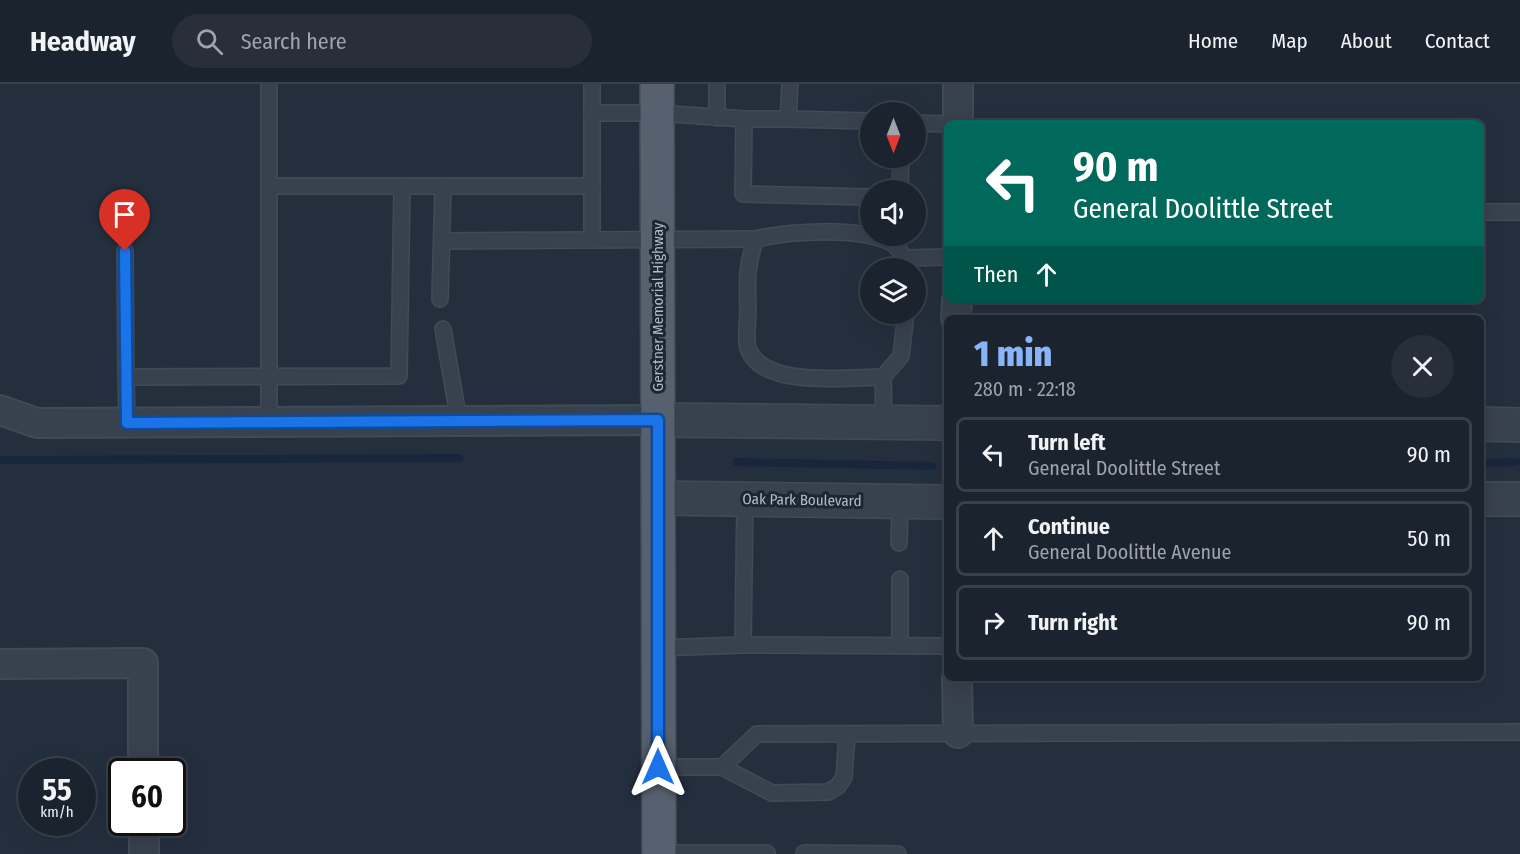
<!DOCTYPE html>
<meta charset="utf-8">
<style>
:root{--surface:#1b232e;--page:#282f3a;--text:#f1f3f6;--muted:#a0a4aa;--line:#39404a;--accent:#8ab4f8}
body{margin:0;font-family:"Fira Sans Condensed",sans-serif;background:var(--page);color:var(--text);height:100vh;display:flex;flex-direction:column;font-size:22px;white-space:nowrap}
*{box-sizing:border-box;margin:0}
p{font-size:20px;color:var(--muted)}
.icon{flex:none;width:33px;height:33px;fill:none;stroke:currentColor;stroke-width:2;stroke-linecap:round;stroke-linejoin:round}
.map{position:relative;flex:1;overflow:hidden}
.drawer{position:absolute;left:944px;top:231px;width:540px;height:366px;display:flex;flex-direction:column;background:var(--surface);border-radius:9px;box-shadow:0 6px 24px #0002,0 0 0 2px var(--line)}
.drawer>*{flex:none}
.top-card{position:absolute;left:944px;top:36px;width:540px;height:183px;border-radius:9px;box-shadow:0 6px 24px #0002,0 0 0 2px var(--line);background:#00695c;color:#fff;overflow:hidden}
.needle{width:39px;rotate:180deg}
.buttons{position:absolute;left:860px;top:18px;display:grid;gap:12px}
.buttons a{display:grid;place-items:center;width:66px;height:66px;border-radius:50%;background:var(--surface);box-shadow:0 6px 24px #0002,0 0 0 2px var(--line);font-size:30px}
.speed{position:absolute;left:18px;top:674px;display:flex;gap:12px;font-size:30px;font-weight:700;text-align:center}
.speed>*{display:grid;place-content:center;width:78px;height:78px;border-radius:50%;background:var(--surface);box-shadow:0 6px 24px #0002,0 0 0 2px var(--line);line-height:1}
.speed small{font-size:15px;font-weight:400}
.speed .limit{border:3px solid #111;border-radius:9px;background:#fff;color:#111}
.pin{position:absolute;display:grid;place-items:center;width:51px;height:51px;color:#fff;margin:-62px -26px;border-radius:50% 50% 50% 0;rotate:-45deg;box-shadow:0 0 6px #0007}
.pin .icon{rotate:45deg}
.me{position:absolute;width:66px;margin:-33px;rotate:0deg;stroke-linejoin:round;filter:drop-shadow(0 0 4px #0008)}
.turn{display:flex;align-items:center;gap:21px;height:126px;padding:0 30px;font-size:27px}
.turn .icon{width:78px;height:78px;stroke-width:2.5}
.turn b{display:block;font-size:42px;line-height:51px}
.then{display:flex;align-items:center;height:57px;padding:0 30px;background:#0003;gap:12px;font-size:22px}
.round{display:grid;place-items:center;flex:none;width:63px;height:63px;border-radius:32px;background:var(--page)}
.summary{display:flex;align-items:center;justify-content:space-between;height:102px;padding:0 30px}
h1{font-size:36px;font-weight:800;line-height:45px;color:var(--accent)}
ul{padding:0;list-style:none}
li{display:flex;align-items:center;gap:18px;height:75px;margin:0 12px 9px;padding:0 18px;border:3px solid var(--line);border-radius:9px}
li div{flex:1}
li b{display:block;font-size:22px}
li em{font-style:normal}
header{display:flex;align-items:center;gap:36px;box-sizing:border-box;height:84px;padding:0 30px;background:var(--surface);border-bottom:2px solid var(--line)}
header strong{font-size:28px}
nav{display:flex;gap:33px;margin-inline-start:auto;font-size:21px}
.search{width:420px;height:54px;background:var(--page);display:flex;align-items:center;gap:15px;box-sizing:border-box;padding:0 21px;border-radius:33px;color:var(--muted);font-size:22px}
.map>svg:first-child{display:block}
</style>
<header>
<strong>Headway</strong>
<div class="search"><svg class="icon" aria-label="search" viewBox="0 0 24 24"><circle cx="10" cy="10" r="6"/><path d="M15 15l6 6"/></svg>Search here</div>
<nav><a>Home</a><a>Map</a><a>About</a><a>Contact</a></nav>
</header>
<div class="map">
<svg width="1520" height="770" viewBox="0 0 1520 770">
<rect width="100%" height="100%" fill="#242f3e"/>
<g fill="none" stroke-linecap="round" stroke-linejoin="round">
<g stroke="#17263c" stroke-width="8">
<polyline points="0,376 459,374"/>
<polyline points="737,378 932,382"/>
<polyline points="1480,379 1516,378"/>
</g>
<defs>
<g id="service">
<polyline points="269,0 269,338"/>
<polyline points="592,0 592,156"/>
<polyline points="790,0 788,35 870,37"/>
<polyline points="592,29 657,29 744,35 743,110 870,113"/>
<polyline points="717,34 717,0"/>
<polyline points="744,35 788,35"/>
<polyline points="915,39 946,40"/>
<polyline points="269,102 592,102"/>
<polyline points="900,106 901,74"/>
<polyline points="1480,128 1520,128"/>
<polyline points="442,157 756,155"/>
<polyline points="125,167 126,293"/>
<polyline points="905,174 946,173"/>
<polyline points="440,215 443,102"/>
<polyline points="443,245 459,337"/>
<path d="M883 293C848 293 762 305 748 264 745 253 748 238 748 227 747 199 746 181 756 155 790 147 857 143 890 158 900 163 905 174 905 184"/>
<polyline points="884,338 883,293 901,272 906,230"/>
<polyline points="127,339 126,293 399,292 402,102"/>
<polyline points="745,415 743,561 946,562"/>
<polyline points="899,459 900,417"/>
<polyline points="900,495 900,561"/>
<polyline points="658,564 743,561"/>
<polyline points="658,683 722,683 757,650 1520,648"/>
<polyline points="722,683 772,709 828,708 838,702 844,693 847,650"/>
<polyline points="659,769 767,769"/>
<polyline points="804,769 898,770"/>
</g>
<g id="minor">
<polyline points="958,39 958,0"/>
<polyline points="956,234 957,216"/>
<polyline points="0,326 37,339 658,336"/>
<polyline points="0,580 143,579 143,687"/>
<polyline points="957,594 958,649"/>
<polyline points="144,738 144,770"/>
</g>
<g id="tertiary">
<polyline points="658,336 946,339"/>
<polyline points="1480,340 1520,341"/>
<polyline points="658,414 946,418"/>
<polyline points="1480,415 1520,415"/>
</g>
<polyline id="primary" points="657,0 659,770"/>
</defs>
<use href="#service" stroke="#414a57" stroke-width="18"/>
<use href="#minor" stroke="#414a57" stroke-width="32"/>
<use href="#tertiary" stroke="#414a57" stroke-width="36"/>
<use href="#primary" stroke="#414a57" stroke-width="36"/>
<use href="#service" stroke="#38414e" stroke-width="15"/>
<use href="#minor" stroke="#38414e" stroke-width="28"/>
<use href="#tertiary" stroke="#38414e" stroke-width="33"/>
<use href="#primary" stroke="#56606e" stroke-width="33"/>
</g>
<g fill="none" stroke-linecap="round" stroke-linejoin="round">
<defs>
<polyline id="route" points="125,167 127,339 658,336 658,683"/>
</defs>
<use href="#route" stroke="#114b97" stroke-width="15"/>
<use href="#route" stroke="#1a73e8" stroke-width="10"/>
</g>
<g text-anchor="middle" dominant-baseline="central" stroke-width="6" stroke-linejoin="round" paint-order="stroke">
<g font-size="15" fill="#b4bcc9" stroke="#1d2633">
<text transform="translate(658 223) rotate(-90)">Gerstner Memorial Highway</text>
<text transform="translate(802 416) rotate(1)">Oak Park Boulevard</text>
</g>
</g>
</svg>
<div class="buttons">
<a><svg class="needle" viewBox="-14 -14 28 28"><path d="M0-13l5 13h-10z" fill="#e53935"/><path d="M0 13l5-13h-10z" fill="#a0a4aa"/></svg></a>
<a><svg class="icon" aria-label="sound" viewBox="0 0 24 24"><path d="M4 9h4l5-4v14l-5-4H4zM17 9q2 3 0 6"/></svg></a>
<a><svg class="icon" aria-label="layers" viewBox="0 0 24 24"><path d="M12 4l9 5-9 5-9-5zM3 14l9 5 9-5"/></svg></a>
</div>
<div class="speed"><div>55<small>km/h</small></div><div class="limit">60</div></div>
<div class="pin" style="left:125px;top:167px;background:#d93025"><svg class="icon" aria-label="arrive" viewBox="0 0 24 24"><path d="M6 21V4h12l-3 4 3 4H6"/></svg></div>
<svg class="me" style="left:658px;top:683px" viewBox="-20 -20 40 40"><path d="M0-17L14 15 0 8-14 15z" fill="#1a73e8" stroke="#fff" stroke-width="4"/></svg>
<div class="top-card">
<div class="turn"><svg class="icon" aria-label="left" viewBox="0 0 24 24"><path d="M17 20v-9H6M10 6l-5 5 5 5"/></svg><div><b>90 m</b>General Doolittle Street</div></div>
<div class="then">Then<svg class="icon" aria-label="ahead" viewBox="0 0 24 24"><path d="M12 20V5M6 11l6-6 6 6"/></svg></div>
</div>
<section class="drawer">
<div class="summary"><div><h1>1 min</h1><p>280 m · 22:18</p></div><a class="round"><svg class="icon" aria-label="close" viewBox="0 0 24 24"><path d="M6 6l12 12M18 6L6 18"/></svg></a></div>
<ul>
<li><svg class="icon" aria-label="left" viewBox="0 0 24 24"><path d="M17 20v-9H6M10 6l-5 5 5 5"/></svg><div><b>Turn left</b><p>General Doolittle Street</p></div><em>90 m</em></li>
<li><svg class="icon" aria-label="ahead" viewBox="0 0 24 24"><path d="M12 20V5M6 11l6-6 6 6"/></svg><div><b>Continue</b><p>General Doolittle Avenue</p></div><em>50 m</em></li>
<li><svg class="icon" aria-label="right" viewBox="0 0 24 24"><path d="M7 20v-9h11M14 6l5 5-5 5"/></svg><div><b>Turn right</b></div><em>90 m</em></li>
</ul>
</section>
</div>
